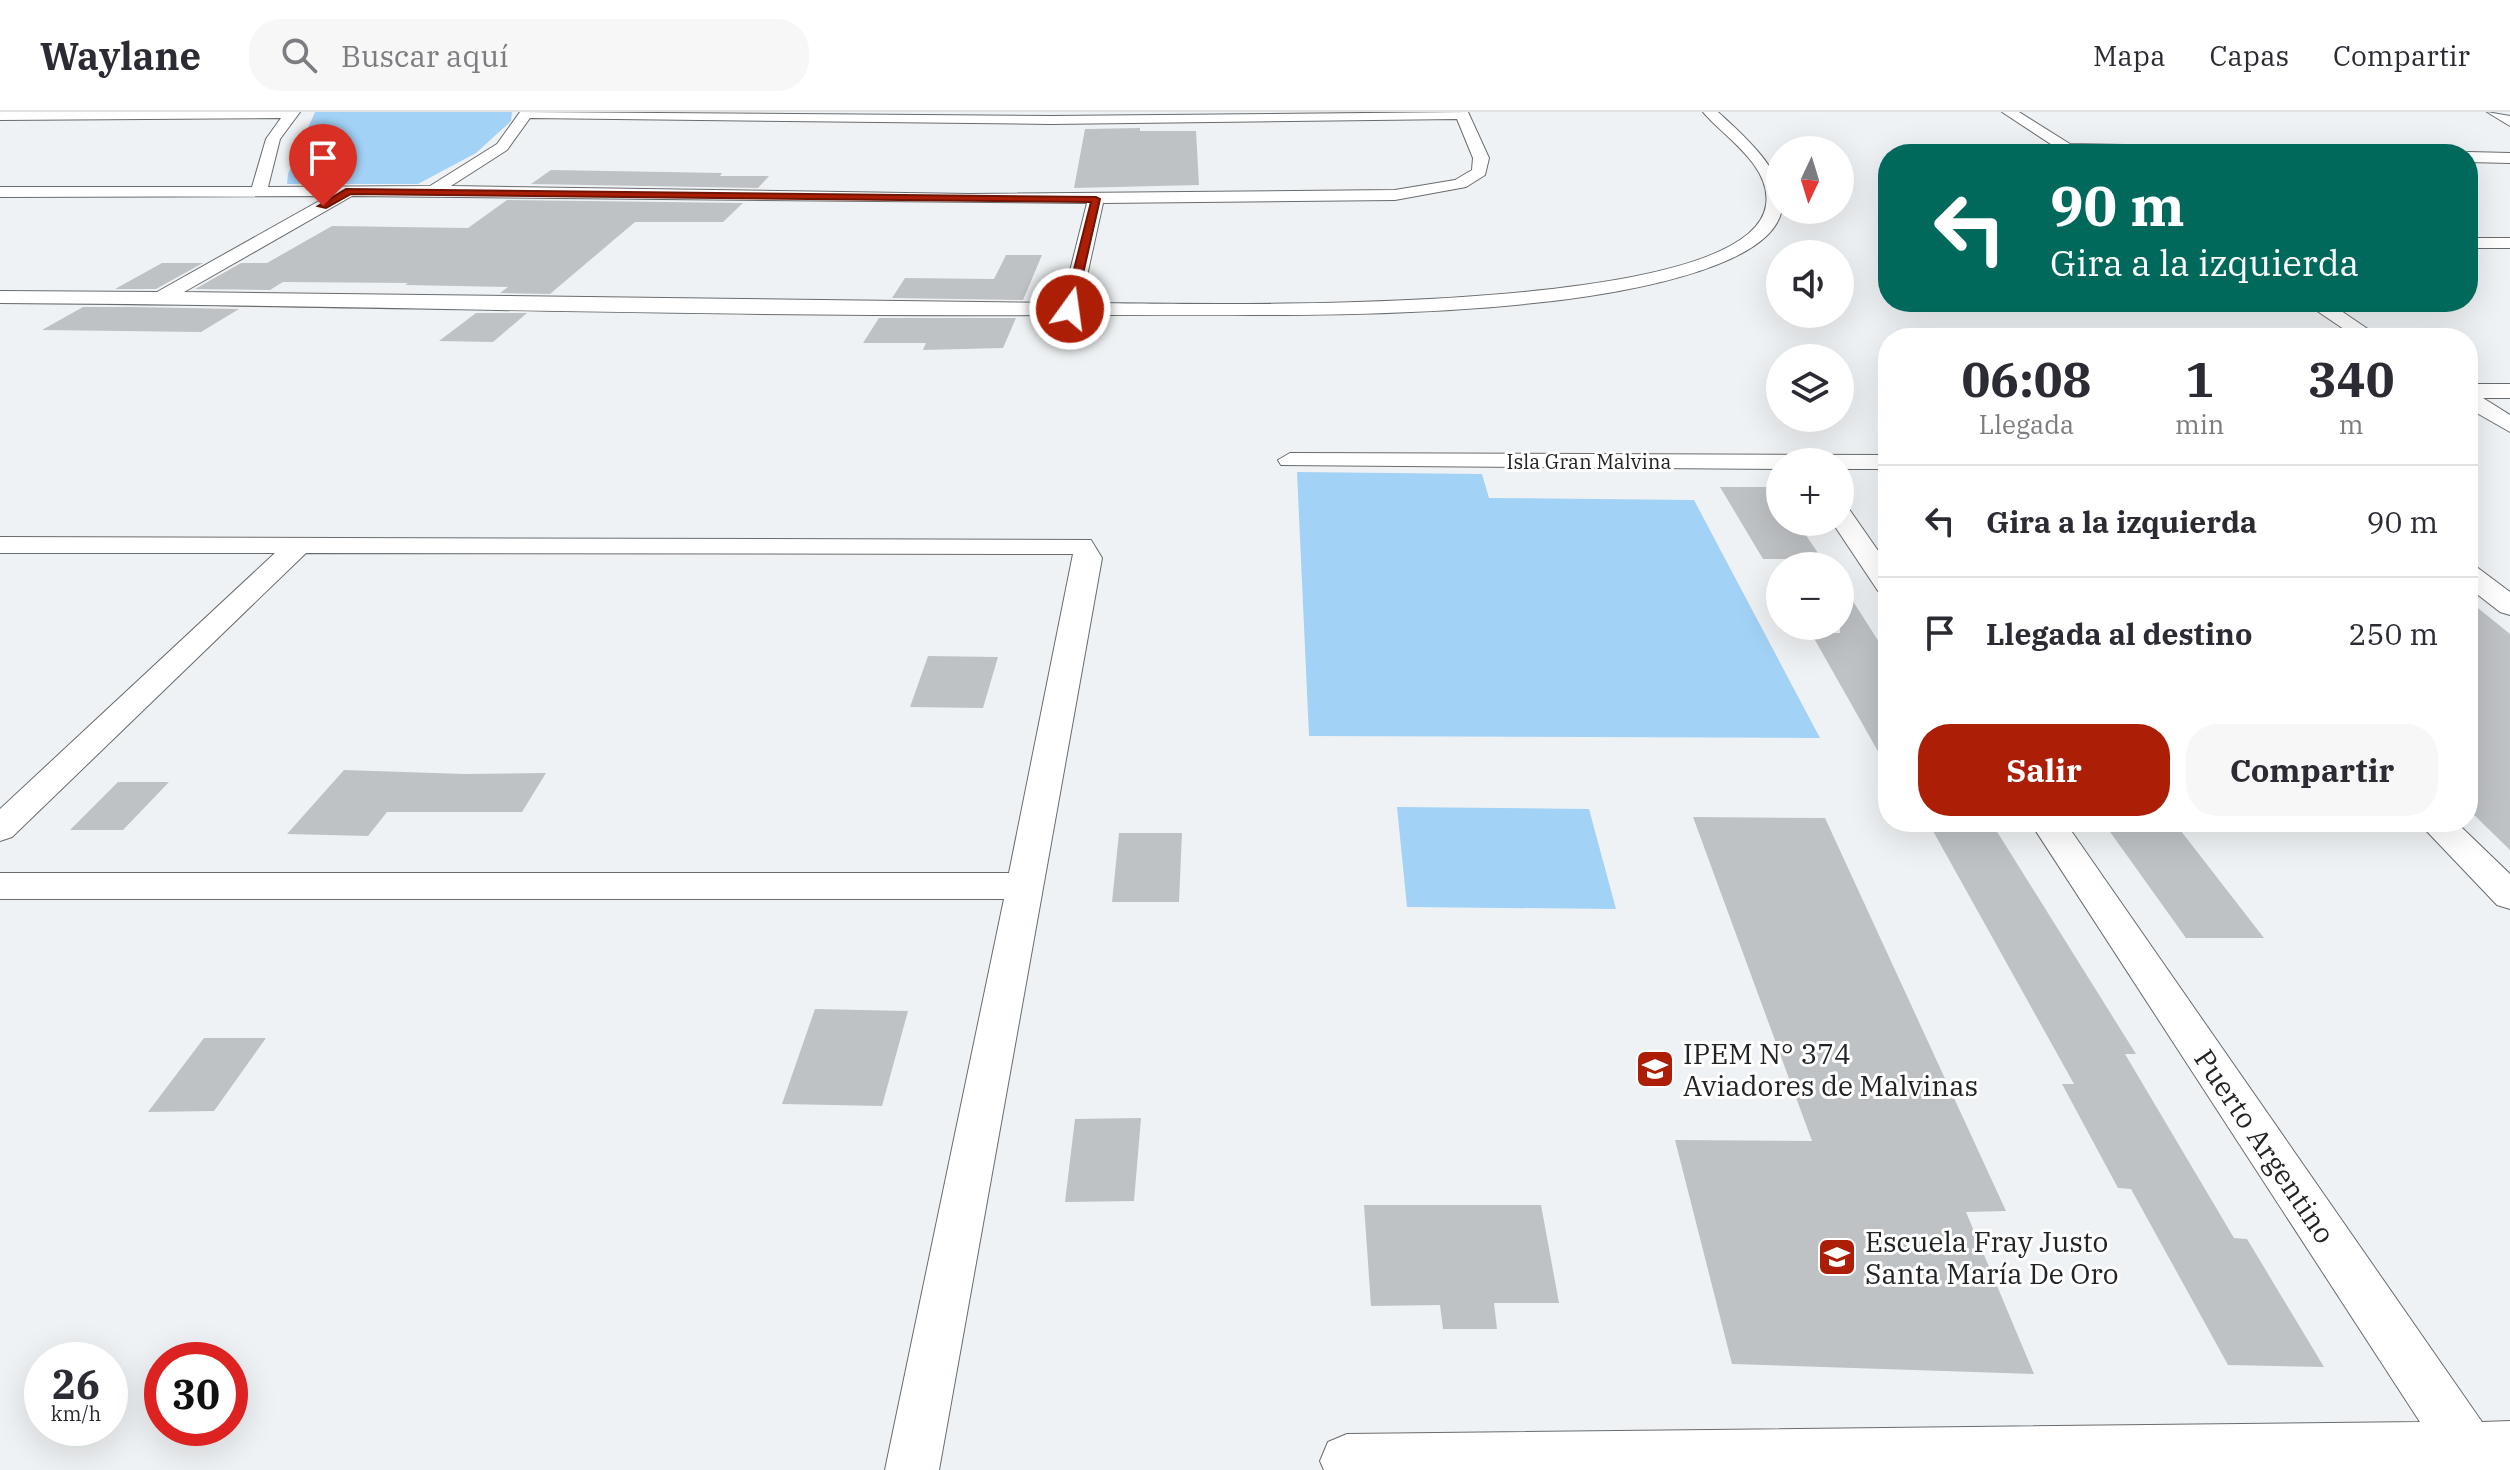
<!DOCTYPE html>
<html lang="es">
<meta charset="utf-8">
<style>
:root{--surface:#fff;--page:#f7f7f7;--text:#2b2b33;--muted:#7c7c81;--line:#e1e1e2;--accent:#ad1e06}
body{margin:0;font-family:"IBM Plex Serif",serif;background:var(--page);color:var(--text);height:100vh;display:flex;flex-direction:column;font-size:30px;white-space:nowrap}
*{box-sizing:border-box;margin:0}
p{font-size:26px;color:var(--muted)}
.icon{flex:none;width:44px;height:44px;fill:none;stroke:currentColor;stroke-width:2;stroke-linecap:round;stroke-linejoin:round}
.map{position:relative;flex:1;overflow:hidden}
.details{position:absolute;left:1878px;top:216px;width:600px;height:504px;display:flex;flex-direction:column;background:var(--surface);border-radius:32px;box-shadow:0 8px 32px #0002}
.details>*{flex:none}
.banner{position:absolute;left:1878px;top:32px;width:600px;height:168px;border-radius:32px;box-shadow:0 8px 32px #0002;background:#00695c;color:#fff;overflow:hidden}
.needle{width:52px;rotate:184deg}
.tools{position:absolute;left:1766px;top:24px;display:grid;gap:16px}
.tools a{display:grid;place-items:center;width:88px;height:88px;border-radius:50%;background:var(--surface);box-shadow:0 8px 32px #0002;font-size:40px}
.speed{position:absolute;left:24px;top:1230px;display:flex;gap:16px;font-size:40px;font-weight:700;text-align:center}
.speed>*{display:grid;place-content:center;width:104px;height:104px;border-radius:50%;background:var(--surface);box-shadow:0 8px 32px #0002;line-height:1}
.speed small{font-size:20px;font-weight:400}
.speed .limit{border:12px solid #d22;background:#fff;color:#111}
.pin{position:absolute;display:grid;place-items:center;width:68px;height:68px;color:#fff;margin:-82px -34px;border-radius:50% 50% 50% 0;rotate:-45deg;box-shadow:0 0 8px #0007}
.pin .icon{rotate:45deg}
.me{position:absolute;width:88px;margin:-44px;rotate:14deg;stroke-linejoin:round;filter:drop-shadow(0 0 6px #0008)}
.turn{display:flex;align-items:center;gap:28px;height:168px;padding:0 40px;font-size:36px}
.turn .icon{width:104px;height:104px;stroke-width:2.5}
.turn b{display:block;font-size:56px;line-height:68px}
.eta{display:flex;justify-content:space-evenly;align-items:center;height:136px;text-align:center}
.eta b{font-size:48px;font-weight:700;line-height:56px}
.primary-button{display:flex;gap:16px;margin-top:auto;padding:16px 40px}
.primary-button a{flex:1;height:92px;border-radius:32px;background:var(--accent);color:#fff;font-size:32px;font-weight:700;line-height:92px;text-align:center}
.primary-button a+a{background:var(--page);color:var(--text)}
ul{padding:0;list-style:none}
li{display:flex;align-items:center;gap:24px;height:112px;padding:0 40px;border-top:2px solid var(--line)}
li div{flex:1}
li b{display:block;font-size:30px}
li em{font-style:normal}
header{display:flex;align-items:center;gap:48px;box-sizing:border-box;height:112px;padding:0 40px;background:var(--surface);border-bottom:2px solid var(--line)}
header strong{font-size:38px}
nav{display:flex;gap:44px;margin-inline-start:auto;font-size:28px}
.search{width:560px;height:72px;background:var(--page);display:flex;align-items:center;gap:20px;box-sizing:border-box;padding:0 28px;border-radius:32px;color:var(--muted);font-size:30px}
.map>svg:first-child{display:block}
</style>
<header>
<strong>Waylane</strong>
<div class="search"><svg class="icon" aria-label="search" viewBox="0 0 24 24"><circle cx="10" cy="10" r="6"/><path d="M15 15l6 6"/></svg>Buscar aquí</div>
<nav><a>Mapa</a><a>Capas</a><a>Compartir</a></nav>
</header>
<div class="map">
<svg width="2510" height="1358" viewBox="0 0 2510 1358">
<rect width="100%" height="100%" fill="#eff2f4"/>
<g fill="#a2d2f6">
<polygon points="315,0 512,0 511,9 476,41 418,72 287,72 288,62"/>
<polygon points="1297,360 1482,362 1489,386 1694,388 1820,626 1309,624"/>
<polygon points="1397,695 1589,697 1616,797 1407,795"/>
</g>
<g fill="#bfc2c5">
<polygon points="1140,16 1140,19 1196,19 1199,73 1074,76 1085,17"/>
<polygon points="551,58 722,61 720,64 769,64 758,76 531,72"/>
<polygon points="507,88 743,91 723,110 635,110 550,182 500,181 508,175 405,173 408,171 283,170 270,178 195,177 241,151 267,151 332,114 468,116"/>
<polygon points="1006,143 1042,143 1023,188 892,186 905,166 994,167"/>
<polygon points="162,151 203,151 156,177 115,177"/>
<polygon points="83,195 132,195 239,197 201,220 42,218"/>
<polygon points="476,201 527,201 493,230 439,229"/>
<polygon points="879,206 1016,206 1003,236 923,238 926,231 863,231"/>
<polygon points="1720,375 1773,375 1780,385 1780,410 1797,410 1822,447 1763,447"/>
<polygon points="1840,469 1888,544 1888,657 1811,521 1840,521"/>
<polygon points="2468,488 2510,522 2510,738 2468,697"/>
<polygon points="928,544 998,545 983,596 910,595"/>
<polygon points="344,658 464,662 546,661 522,700 387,700 368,724 287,722"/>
<polygon points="118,670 169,670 123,718 70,718"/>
<polygon points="1693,705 1825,706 2006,1099 1966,1100 2034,1262 1732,1252 1675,1028 1812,1029"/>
<polygon points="1928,710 1991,710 2136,942 2125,942 2234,1126 2247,1127 2324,1255 2228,1253 2131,1077 2118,1076 2062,972 2074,972"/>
<polygon points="2103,710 2174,710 2264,826 2186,826"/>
<polygon points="1119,721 1182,721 1179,790 1112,790"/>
<polygon points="815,897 908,899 882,994 782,992"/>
<polygon points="204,926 266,926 214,999 148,1000"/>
<polygon points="1141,1006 1134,1089 1065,1090 1075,1007"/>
<polygon points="1364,1093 1541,1093 1559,1191 1494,1191 1497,1217 1443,1217 1440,1193 1371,1194"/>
</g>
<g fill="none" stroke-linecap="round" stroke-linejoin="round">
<defs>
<g id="minor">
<path d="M0 0H300L280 27 268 75 430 74 497 32 520 0 1051 4 1468 0 1489 46 1485 63 1466 75 1395 88 1103 91 1081 191C1179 191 1750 209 1766 93 1772 54 1724 25 1703 0H1718C1744 24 1791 64 1781 101 1766 160 1604 183 1553 189 1390 208 1223 202 1059 203 706 205 353 193 0 191V179L157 180 328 84 0 85V75H252L266 27 281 6 0 8ZM530 6 1051 12 1457 7 1473 46 1472 58 1455 68 1395 78 970 82 451 74 507 38ZM352 84 1087 91 1062 191 184 180Z"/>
<polygon points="2002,0 2019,0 2070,32 2341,37 2349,42 2066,42"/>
<polygon points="2487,0 2510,4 2510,14"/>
<polygon points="2468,40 2510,41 2510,51 2468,50 2468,42 2462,42"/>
<rect x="2468" y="126" width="42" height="10"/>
<polygon points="2304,190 2328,190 2381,226 2357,226"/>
<polygon points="2468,272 2510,272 2510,286 2483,286 2510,303 2510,320 2468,296"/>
<polygon points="1290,341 1888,343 1888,357 1840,357 1840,350 1780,350 1780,357 1281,353 1278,348"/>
<polygon points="1840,394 1849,397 1888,453 1888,481 1878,479 1832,410 1840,410"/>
<polygon points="0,425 1091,428 1102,446 939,1358 885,1358 1004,787 0,787 0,761 1009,761 1073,442 306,441 12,725 0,729 0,697 275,441 0,441"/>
<polygon points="2468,454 2478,456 2510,480 2510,503 2500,500 2468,475"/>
<polygon points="2030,710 2065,710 2482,1310 2510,1309 2510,1358 1324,1358 1320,1349 1328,1330 1347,1322 2420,1310"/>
<polygon points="2418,710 2456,710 2510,762 2510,797 2497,793"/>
</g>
</defs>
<use href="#minor" stroke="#696c6e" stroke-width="2"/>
<use href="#minor" fill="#fff" fill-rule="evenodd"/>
</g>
<polygon fill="#ad1e06" stroke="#701404" stroke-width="2" points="346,77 1096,85 1100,87 1075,197 1070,200 1064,197 1091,90 351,82 326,96 318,94"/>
<defs>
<symbol id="school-square" viewBox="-11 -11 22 22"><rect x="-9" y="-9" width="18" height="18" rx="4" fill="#ad1e06" stroke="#fff"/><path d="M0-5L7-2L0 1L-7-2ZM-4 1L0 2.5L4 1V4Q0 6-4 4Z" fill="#fff"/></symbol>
</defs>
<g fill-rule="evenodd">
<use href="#school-square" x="1633" y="935" width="44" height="44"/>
<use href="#school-square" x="1815" y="1123" width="44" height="44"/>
</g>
<g text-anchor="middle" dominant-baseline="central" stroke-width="6" stroke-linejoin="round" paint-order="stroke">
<g font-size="20" fill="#222324" stroke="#fff">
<text x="1589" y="349">Isla Gran Malvina</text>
</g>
<g font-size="28" fill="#222324" stroke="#fff" text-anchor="start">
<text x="1683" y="941">IPEM N° 374<tspan x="1683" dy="32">Aviadores de Malvinas</tspan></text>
<text x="1865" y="1129">Escuela Fray Justo<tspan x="1865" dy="32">Santa María De Oro</tspan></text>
</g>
<g font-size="28" fill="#222324" stroke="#fff">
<text transform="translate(2265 1034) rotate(56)">Puerto Argentino</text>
</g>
</g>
</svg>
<div class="tools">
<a><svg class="needle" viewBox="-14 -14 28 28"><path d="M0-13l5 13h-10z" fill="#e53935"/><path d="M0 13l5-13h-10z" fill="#7c7c81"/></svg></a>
<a><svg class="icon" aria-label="sound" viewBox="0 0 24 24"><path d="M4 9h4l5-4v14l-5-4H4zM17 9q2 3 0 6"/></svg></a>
<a><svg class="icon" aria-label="layers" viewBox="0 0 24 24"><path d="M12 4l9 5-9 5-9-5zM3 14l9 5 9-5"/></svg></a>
<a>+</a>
<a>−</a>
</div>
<div class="speed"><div>26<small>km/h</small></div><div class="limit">30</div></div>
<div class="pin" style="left:323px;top:94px;background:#d93025"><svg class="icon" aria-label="arrive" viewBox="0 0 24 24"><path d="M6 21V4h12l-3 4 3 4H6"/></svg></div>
<svg class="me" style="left:1070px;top:197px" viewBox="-20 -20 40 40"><circle r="17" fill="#ad1e06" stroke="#fff" stroke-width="3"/><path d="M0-11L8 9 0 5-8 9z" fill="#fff"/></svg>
<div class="banner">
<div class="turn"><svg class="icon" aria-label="left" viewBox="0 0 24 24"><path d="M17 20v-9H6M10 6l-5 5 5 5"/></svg><div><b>90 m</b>Gira a la izquierda</div></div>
</div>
<section class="details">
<div class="eta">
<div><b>06:08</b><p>Llegada</p></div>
<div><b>1</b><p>min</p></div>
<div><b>340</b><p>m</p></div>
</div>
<ul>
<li><svg class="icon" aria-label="left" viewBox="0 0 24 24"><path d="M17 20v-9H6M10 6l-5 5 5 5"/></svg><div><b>Gira a la izquierda</b></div><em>90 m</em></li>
<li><svg class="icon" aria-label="arrive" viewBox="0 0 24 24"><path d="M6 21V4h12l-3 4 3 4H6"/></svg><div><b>Llegada al destino</b></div><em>250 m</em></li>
</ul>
<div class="primary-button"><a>Salir</a><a>Compartir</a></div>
</section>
</div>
